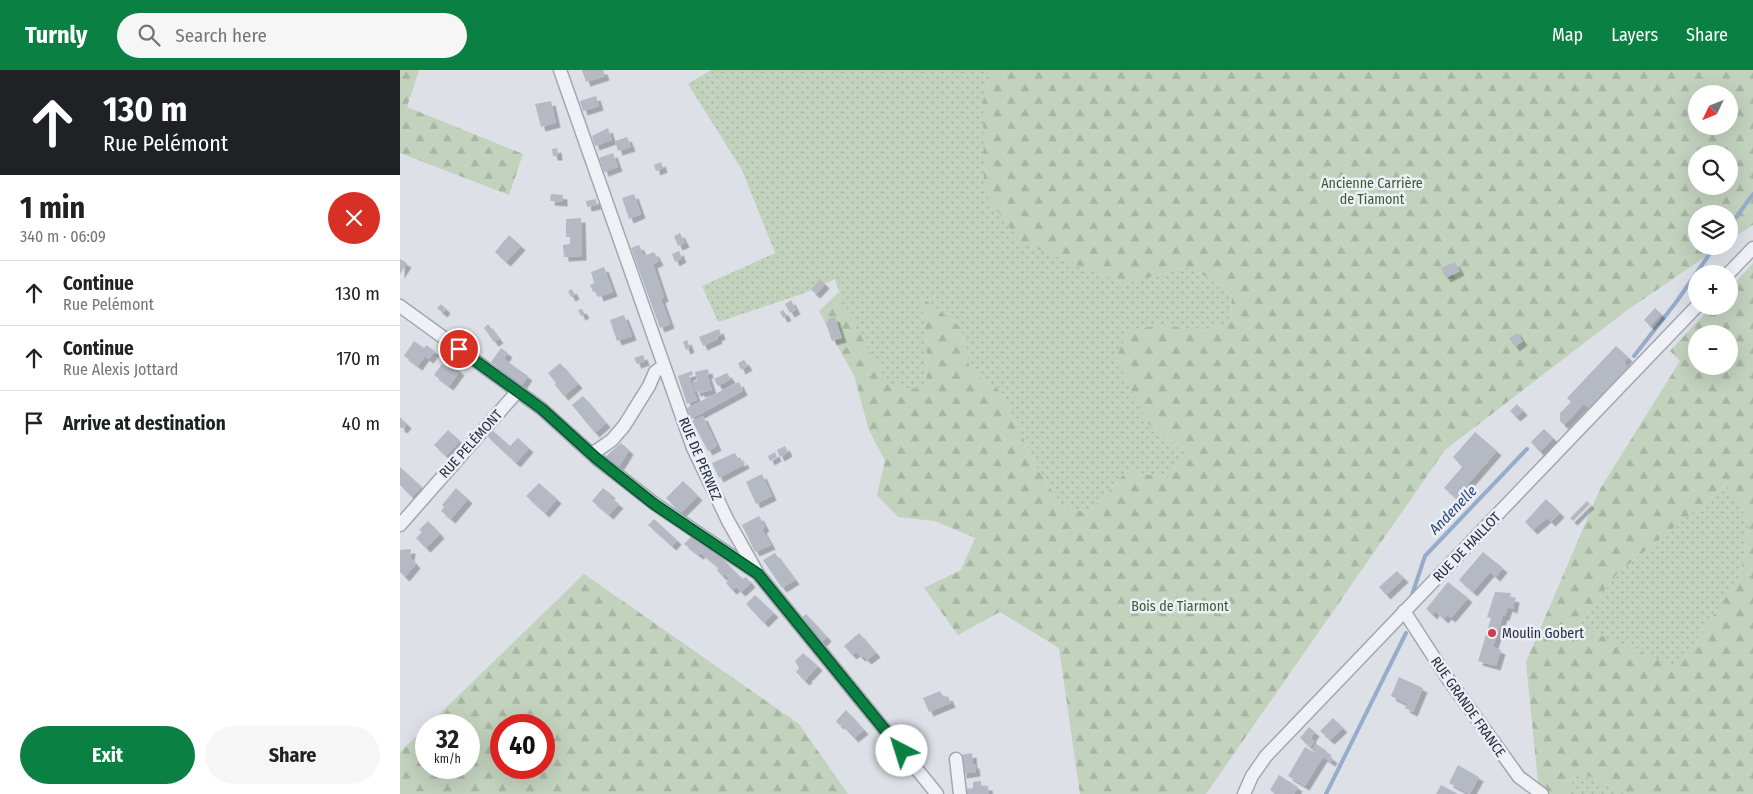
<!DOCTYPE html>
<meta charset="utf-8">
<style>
:root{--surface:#fff;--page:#f6f6f6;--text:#202124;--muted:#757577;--line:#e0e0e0;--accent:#0b8043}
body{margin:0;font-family:"Fira Sans Condensed",sans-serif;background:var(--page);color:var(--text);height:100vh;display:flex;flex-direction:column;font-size:19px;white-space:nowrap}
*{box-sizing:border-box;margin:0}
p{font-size:16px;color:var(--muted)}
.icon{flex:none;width:28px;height:28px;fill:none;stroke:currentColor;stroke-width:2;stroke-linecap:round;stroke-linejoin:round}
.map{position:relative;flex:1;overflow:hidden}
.drawer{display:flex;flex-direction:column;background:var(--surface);width:400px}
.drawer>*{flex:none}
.banner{background:#202124;color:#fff;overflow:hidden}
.needle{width:32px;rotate:227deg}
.fabs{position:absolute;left:1288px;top:15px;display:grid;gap:10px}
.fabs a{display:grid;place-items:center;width:50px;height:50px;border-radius:50%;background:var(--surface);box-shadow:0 5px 20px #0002;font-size:25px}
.speed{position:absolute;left:15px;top:644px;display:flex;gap:10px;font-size:25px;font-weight:700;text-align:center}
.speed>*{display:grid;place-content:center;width:65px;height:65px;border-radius:50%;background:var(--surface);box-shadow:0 5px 20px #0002;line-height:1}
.speed small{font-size:12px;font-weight:400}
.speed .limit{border:8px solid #d22;background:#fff;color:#111}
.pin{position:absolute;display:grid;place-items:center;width:42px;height:42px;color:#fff;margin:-21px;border:2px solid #fff;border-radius:50%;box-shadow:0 1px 5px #0007}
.me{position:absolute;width:55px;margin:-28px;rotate:320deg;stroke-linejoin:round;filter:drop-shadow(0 0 4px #0008)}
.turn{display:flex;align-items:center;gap:18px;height:105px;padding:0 20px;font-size:22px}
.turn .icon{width:65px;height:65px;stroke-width:2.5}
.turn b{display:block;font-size:35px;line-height:42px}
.round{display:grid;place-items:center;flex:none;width:52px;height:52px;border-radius:26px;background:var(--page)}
.headline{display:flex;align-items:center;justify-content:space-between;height:85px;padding:0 20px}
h1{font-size:30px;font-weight:700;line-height:38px}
.button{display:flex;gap:10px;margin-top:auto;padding:10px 20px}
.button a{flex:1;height:58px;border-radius:30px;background:var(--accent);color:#fff;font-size:20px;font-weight:700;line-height:58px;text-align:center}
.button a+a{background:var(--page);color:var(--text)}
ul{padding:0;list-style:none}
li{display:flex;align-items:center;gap:15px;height:65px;padding:0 20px;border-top:1px solid var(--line)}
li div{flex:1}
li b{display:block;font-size:19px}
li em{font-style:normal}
header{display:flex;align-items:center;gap:30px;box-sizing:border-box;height:70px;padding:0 25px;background:var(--accent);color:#fff}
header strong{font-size:24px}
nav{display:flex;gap:28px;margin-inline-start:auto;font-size:18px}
.search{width:350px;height:45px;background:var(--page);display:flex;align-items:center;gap:12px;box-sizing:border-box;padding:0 18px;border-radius:28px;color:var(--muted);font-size:19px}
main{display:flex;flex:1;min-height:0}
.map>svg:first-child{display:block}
</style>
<header>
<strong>Turnly</strong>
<div class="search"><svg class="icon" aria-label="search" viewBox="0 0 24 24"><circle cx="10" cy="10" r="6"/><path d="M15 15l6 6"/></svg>Search here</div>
<nav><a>Map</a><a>Layers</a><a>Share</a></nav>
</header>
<main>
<section class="drawer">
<div class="banner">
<div class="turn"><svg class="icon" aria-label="ahead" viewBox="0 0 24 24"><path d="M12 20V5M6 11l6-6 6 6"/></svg><div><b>130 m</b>Rue Pelémont</div></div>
</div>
<div class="headline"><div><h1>1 min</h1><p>340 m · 06:09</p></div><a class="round" style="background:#d93025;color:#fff"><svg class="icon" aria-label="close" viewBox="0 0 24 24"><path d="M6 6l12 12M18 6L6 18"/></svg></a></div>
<ul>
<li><svg class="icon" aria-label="ahead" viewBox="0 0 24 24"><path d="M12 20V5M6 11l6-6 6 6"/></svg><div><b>Continue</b><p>Rue Pelémont</p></div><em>130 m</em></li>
<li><svg class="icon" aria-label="ahead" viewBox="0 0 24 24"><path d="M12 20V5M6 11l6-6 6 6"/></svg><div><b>Continue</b><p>Rue Alexis Jottard</p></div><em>170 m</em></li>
<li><svg class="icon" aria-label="arrive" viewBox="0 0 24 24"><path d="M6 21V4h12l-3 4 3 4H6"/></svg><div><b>Arrive at destination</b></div><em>40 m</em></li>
</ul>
<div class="button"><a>Exit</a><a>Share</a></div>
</section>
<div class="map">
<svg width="1353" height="724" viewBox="0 0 1353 724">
<defs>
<pattern id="grass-dots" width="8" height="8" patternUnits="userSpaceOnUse" patternTransform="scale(1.25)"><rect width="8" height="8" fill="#c2d2bd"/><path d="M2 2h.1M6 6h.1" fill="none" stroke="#a7b5a4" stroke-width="1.8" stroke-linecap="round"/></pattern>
<pattern id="forest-firs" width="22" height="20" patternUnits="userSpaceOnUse" patternTransform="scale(1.25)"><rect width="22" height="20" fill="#c2d2bd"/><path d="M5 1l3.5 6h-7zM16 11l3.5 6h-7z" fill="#a7b5a4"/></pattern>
<filter id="shadow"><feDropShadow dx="4.5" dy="4.5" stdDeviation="0" flood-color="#0004"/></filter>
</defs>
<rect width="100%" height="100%" fill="#dde0e7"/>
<g fill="url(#grass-dots)">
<path d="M311 0H591L583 30 724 214 787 197 832 220 831 252 806 261 763 255 747 353 785 383 768 408 727 401 688 443 662 436 637 398 601 322 570 300 561 257 521 227 527 274 526 319 490 317C470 283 446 247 435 209L402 224 318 252 302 216 375 183 342 100 288 14Z"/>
<polygon points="1327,414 1349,452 1340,507 1277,599 1178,556 1217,504"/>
<polygon points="1178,701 1226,724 1166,724"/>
</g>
<g fill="url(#forest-firs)" fill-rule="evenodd">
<polygon points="0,0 19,0 7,37 123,84 109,125 0,83"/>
<path d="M591 0H1353V155L1329 171V144H1296V176H1321L1226 241 1045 380 806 724H680L659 578 600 542 558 565 524 518 561 500 575 468 535 451 498 447 477 425 485 391 469 360 454 306 419 241 439 222 457 259 490 317 526 319 527 274 521 227 561 257 570 300 601 322 637 398 662 436 688 443 727 401 768 408 785 383 747 353 716 288 728 261 763 255 806 261 831 252 832 220 787 197 724 214 620 172 584 122 583 30ZM1296 24H1329V56H1296ZM1296 84H1329V116H1296Z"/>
<path d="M1353 193V724H1226L1178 701 1166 724H1142L1139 722 1126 592 1200 419 1280 291 1270 281 1312 236H1329V219ZM1296 264H1329V296H1296ZM1326 415 1349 452 1340 507 1277 598 1178 556 1217 504Z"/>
<path d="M184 504 399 654 448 724H0V682L26 657V698H69V655H28ZM101 655H144V698H101Z"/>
</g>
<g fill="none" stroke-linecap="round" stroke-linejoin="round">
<g stroke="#96acca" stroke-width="4">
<polyline points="1329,157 1353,124"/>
<polyline points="1234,286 1277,231 1315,176"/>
<polyline points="1012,525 1025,486 1127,379"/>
<polyline points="926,724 1006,563"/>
</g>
</g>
<g fill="#b4b9c4" filter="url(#shadow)">
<polygon points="182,0 203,0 205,6 186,12"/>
<polygon points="196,26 199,36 183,41 180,31"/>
<polygon points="151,31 156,53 141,57 135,34"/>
<polygon points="208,58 212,70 195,76 192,66"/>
<polygon points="227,67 231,77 218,81 215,71"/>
<polygon points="157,78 158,86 153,86 152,79"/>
<polygon points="213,83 218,97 204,102 199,88"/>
<polygon points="261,92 263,98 256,101 254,95"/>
<polygon points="151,124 163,125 163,132 150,131"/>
<polygon points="234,124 241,144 229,149 222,128"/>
<polygon points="196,129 197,135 187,137 186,131"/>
<polygon points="181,148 182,186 164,187 163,175 170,174 170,167 166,167 166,149"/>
<polygon points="280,163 285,173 278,176 274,166"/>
<polygon points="109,165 121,176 106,192 95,182"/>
<polygon points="239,175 244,186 254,182 259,191 253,194 264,227 261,229 270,254 260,258 231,178"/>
<polygon points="279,181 282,188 275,192 272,184"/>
<polygon points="0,189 7,193 0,204"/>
<polygon points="1055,192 1060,201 1046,208 1041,198"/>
<polygon points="204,197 213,222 199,227 197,221 193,222 190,215 194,213 191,202"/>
<polygon points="420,209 425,214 416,224 411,220"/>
<polygon points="172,219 175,225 171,227 168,221"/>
<polygon points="391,230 396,240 390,243 385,234"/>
<polygon points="41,234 46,239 43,243 37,238"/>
<polygon points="1255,238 1261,244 1250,256 1244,250"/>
<polygon points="182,239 185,244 181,246 178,240"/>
<polygon points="383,240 387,246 383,248 380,242"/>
<polygon points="224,245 232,266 217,271 210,250"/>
<polygon points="435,247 442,268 432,271 426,253 428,252 428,249"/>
<polygon points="88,254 99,269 94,272 84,258"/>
<polygon points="319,259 321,265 317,267 318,269 303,276 299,267"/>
<polygon points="1117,263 1123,271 1115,277 1109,268"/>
<polygon points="287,270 290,278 286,280 283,272"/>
<polygon points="14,271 24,278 26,275 35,281 29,289 25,286 18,296 4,286"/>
<polygon points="1216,276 1228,287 1224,292 1228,298 1189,338 1184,334 1164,355 1160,351 1160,343 1171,332 1167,328"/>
<polygon points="101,278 108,283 104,289 128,306 122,315 91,292"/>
<polygon points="243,285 245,291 237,294 234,288"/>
<polygon points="344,290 348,296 341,300 338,293"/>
<polygon points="160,293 178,314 164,326 155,315 156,313 148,303"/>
<polygon points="42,294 48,298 51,294 60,301 49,316 34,305"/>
<polygon points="308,299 309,304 307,304 312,320 300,323 300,321 296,322 293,312 297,311 295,302"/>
<polygon points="292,301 293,305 289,306 297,330 287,334 278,306"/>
<polygon points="327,303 331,309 318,316 314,309"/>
<polygon points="339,312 343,321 291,349 287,338"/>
<polygon points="183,326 206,353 195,363 172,335"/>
<polygon points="1117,334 1123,341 1116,347 1110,341"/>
<polygon points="303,346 317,376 308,381 292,351"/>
<polygon points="0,347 7,354 3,359 0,357"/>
<polygon points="91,359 110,376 118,368 129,378 116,393 86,365"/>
<polygon points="1144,359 1153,368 1140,382 1131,372"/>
<polygon points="48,360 60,371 46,386 34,375"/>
<polygon points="1075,362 1097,381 1056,428 1044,418 1062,397 1053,387"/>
<polygon points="221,373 229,380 222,392 216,400 203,389"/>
<polygon points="385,376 388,382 380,387 377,380"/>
<polygon points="375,382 377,387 370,391 368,386"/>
<polygon points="335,383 340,392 343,390 345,394 319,408 312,393"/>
<polygon points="0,397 22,417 12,427 0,415"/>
<polygon points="362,404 372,426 356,434 346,412"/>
<polygon points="283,411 298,426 281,443 266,428"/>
<polygon points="139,413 157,429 145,443 126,426"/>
<polygon points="56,418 68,429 51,449 41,441 44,437 42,435"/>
<polygon points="203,418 211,424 209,426 219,434 209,445 192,431"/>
<polygon points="1146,429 1160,443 1151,452 1147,448 1133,460 1125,452"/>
<polygon points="1187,431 1190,434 1173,451 1170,448"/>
<polygon points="359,446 365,457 362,459 371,475 355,482 342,455"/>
<polygon points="254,449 277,470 272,476 248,455"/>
<polygon points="28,451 40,464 26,478 16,468 22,462 19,460"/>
<polygon points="292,466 315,481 342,509 346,507 351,513 341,522 336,517 332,520 326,513 329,509 325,504 322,506 317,500 319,498 314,494 301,483 299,485 284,474"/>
<polygon points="11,479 10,487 16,494 5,507 0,502 0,480"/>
<polygon points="1083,482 1103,498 1096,507 1090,502 1073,522 1059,510"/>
<polygon points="375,483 395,510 382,518 363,490"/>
<polygon points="997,501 1004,508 986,525 979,517"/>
<polygon points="1048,512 1068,528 1051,548 1047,545 1044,549 1035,541 1033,545 1026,539"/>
<polygon points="1095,522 1111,523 1110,527 1115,528 1113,539 1108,537 1105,546 1103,546 1093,577 1101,580 1096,596 1078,591 1091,548 1087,547"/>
<polygon points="355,525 374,543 364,553 346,534"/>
<polygon points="406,544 427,567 420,574 399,550"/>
<polygon points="459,563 476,583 467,590 463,586 461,587 456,582 452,585 444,576"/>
<polygon points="403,583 418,596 409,606 407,606 408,608 405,611 396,602 399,598 395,591"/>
<polygon points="999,607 1023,618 1013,642 1005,638 1007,634 991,626"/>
<polygon points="540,621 544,628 548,626 551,633 529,642 523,628"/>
<polygon points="446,640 464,660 454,668 441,654 439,655 436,651"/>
<polygon points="933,648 943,658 930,670 920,661"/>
<polygon points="501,654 511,669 502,674 492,660"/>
<polygon points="909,657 915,662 911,668 914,672 910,677 900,668"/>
<polygon points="916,674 927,681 926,683 933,689 931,692 923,687 905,716 888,706 905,677 917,684 912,680"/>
<polygon points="572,683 573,694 575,694 576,702 562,704 561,685"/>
<polygon points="1058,695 1079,707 1070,724 1049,713"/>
<polygon points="879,705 898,717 894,724 875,724 870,720"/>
<polygon points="581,711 581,716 588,716 589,724 566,724 566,719 573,718 573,712"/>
<polygon points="1041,715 1058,724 1036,724"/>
</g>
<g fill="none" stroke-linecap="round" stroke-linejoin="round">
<defs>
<g id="minor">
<polyline points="160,0 293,378 328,451 358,504 537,724"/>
<polyline points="1328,204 1353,178"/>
<polyline points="0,236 142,339 196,388 255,434 354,501"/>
<polyline points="192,384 212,370 224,356 249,316 255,302 263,296"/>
<polyline points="0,455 117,322"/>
<polyline points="1004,541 1046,606 1119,707 1142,724"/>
<polyline points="556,689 560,724"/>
<polyline points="844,724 852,706 866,686 1297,236"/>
</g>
</defs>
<use href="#minor" stroke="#a2a7b1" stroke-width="15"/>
<use href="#minor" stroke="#eff1f6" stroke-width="12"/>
</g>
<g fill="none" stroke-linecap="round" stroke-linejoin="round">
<defs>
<polyline id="route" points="59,279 142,339 196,388 254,434 358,504 502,681"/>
</defs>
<use href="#route" stroke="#07532c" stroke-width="12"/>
<use href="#route" stroke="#0b8043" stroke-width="9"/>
</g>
<circle fill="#d43a4b" stroke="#eceff5" stroke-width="2" cx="1092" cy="563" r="5"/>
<g text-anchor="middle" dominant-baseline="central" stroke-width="5" stroke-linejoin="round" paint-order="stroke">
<g font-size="14" fill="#385b32" stroke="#eceff5">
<text x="972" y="113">Ancienne Carrière<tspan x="972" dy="16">de Tiamont</tspan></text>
<text x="780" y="536">Bois de Tiarmont</text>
</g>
<g font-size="14" fill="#262e3e" stroke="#eceff5">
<text transform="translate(71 374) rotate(-48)">RUE PELÉMONT</text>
<text transform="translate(300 389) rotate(67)">RUE DE PERWEZ</text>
<text transform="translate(1067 477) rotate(-46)">RUE DE HAILLOT</text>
<text transform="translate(1068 637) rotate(55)">RUE GRANDE FRANCE</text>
</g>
<g font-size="14" fill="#262e3e" stroke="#eceff5" text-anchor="start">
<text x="1102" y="563">Moulin Gobert</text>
</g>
<g font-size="15" font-style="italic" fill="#2e4a74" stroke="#eceff5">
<text transform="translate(1053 440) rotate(-46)">Andenelle</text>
</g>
</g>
</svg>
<div class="fabs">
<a><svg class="needle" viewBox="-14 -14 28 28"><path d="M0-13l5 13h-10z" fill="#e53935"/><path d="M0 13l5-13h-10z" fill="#757577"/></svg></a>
<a><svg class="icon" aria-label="search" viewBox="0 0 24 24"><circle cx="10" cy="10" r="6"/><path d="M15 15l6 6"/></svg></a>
<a><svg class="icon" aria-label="layers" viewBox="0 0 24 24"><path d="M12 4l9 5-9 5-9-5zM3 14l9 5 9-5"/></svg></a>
<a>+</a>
<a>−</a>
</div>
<div class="speed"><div>32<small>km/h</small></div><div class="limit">40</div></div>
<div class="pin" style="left:59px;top:279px;background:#d93025"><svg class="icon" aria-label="arrive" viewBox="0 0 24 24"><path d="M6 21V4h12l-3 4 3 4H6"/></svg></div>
<svg class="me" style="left:502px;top:681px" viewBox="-20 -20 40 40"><circle r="19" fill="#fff"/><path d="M0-13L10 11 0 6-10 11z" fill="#0b8043"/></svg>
</div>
</main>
